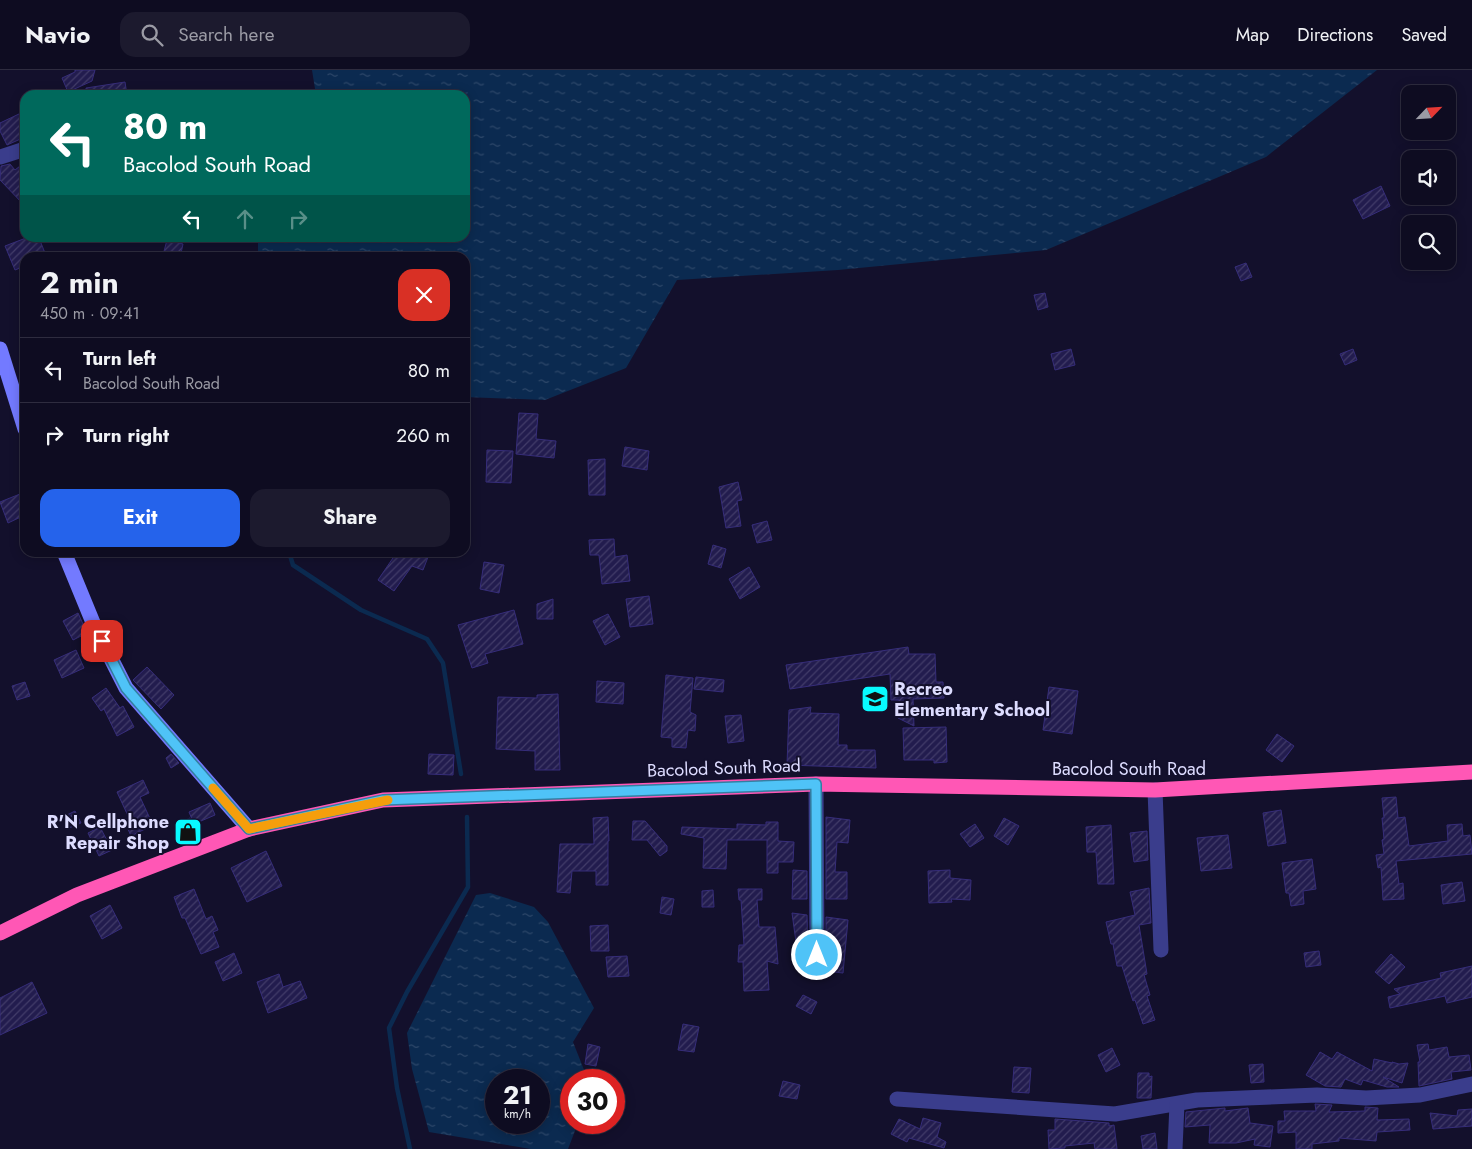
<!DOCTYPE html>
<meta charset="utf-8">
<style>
:root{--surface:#0e0c21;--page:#1c1a2e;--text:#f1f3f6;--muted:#9b9ba5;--line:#2e2c3f;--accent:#2563eb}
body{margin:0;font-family:Jost,sans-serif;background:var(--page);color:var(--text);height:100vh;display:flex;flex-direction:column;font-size:19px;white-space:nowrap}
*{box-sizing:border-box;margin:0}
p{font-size:16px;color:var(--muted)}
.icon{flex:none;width:28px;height:28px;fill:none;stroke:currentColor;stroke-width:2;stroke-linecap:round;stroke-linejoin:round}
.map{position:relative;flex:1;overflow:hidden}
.drawer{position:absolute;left:20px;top:182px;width:450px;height:305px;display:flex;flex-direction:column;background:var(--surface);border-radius:15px;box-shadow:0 2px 12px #0003,0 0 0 1px var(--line)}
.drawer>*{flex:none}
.top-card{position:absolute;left:20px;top:20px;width:450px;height:152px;border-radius:15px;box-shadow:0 2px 12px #0003,0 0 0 1px var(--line);background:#00695c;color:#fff;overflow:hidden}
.needle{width:32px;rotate:65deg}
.controls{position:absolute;left:1401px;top:15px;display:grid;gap:10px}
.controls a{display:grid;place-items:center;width:55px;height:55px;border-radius:10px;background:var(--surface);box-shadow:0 2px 12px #0003,0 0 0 1px var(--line);font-size:25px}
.speed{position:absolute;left:485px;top:999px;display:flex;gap:10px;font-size:25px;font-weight:700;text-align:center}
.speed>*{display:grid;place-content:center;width:65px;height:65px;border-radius:50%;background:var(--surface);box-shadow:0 2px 12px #0003,0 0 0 1px var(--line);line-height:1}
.speed small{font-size:12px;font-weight:400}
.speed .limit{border:8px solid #d22;background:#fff;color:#111}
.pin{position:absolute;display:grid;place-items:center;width:42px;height:42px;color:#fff;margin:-21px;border-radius:10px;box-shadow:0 2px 8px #0006}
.me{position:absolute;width:55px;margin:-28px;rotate:0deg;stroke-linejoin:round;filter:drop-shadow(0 0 4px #0008)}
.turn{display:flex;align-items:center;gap:18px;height:105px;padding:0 20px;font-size:22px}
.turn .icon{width:65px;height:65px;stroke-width:2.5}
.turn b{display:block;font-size:35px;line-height:42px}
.lanes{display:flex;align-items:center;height:48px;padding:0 20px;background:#0003;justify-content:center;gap:25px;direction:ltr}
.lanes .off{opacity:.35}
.round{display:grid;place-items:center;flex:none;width:52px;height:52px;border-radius:15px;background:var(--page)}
.headline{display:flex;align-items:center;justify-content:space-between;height:85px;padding:0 20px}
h1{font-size:30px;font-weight:700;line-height:38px}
.button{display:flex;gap:10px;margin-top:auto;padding:10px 20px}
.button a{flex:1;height:58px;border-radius:15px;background:var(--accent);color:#fff;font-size:20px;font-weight:700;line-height:58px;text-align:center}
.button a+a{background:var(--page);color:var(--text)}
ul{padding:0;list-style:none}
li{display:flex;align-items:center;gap:15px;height:65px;padding:0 20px;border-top:1px solid var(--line)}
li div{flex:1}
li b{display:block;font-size:19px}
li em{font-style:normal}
header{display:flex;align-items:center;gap:30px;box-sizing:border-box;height:70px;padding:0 25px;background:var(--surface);border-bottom:1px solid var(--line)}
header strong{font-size:24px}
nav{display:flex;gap:28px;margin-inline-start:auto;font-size:18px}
.search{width:350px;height:45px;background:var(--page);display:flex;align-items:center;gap:12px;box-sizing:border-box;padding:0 18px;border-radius:15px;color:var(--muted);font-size:19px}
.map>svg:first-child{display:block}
</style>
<header>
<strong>Navio</strong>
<div class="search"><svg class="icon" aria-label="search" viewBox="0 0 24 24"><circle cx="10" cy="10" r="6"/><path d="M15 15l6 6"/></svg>Search here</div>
<nav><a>Map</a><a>Directions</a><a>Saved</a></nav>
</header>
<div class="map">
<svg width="1472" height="1079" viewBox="0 0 1472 1079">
<defs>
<pattern id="water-ripples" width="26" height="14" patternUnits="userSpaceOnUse" patternTransform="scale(1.25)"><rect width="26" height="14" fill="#0b2a50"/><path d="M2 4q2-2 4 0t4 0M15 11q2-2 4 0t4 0" fill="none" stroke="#2e486a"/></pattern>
<pattern id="building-hatch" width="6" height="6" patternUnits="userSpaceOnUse" patternTransform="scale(1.25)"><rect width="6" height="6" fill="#221c4e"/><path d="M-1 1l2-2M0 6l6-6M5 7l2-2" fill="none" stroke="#423c69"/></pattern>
</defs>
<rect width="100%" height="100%" fill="#13102c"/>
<g fill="url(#water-ripples)" fill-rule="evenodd">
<polygon points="312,0 1377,0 1266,87 1046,180 838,200 677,210 626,298 545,330 465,327 465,188 258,187 258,168 465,168 465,25 316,25"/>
<path d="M490 823 534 837 548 852 594 938 573 972 588 1010H571V1052L578 1053 568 1079H531L429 1062 412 999 407 963 476 825ZM496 1010H539V1052H496Z"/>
</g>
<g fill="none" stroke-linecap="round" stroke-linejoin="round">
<g stroke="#0b2a50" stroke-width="4.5">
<polyline points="289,482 293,495 361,540 427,569 443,593 461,704"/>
<polyline points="410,1079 397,1018 389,958 407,922 468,817 467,747"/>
</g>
</g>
<g fill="url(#building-hatch)" stroke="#362d7a">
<polygon points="75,0 95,0 92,11 68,22 62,8 75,2"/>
<polygon points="125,12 127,25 86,25 86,18"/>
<polygon points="21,43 25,51 25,67 7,75 0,61 0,53"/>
<polygon points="25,92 25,136 0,110 1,96 10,94 15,100"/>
<polygon points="1381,116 1390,136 1363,149 1353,130"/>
<polygon points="26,168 39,168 47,188 25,188 25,196 15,200 5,176"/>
<polygon points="167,170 183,174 180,188 163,185"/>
<polygon points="1246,193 1252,207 1241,211 1235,197"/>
<polygon points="1045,223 1048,237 1038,240 1034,225"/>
<polygon points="1071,279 1075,295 1055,300 1051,284"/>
<polygon points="1353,279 1357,290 1345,295 1340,284"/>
<polygon points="519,343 538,344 536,369 556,371 554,388 516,384"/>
<polygon points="625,377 649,381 647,400 622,396"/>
<polygon points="487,380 513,381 511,413 486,412"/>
<polygon points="605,389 605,425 589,425 588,390"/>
<polygon points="738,412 742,430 737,431 741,456 726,458 719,417"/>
<polygon points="20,424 25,436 25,445 8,453 0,432"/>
<polygon points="767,451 772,470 757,473 752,455"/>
<polygon points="614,469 615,487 627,485 630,511 602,514 599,485 590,485 589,470"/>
<polygon points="713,475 726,479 721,498 708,494"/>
<polygon points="397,482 430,482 423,500 412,496 394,521 378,510"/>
<polygon points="484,492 504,495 499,523 480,519"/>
<polygon points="749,497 760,517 740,529 729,509"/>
<polygon points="649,526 653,554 630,557 626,529"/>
<polygon points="553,529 553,549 537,549 537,534"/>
<polygon points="514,540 523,574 485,584 488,593 472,598 458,555"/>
<polygon points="78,543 87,563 73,570 63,551"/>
<polygon points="608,544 620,567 605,575 593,551"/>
<polygon points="908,577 909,584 935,584 936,612 943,612 944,628 913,629 914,656 898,648 899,630 891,630 890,604 790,619 786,595"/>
<polygon points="76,580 84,598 62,608 54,590"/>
<polygon points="147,597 174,625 161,639 133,610"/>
<polygon points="666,605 693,608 690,642 696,645 695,661 688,660 686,678 672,677 672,668 661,667"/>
<polygon points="696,607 724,610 723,622 694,619"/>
<polygon points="597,611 624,613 623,634 596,632"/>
<polygon points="25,612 30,626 17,630 12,616"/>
<polygon points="1049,617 1078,621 1072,664 1043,660"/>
<polygon points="106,618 120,638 123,636 134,657 117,666 104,639 101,641 92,628"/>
<polygon points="558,624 560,700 535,700 535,681 496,679 498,627 537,628 537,625"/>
<polygon points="811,637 810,643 839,644 838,675 847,675 847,680 875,680 876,698 787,695 789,640"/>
<polygon points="741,645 744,671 728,673 725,646"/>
<polygon points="946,657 947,692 934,693 934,690 904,690 903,658"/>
<polygon points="1277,664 1294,676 1282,692 1266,680"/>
<polygon points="171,684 179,693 171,698 166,688"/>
<polygon points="429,684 454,685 453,705 428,704"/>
<polygon points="143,710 149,723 140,727 153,755 131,766 124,750 129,748 117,722"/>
<polygon points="1396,727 1398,748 1405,747 1409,776 1448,771 1447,755 1462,754 1463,766 1470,765 1472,784 1396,791 1399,814 1403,813 1404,829 1383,830 1381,797 1378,798 1376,785 1384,784 1382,770 1384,769 1382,748 1384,748 1382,728"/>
<polygon points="210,733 215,745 194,754 189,742"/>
<polygon points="1281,740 1286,773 1268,776 1263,743"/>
<polygon points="75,741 81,753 69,758 63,747"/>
<polygon points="608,747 609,771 608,771 608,815 596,815 596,801 572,801 570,823 557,822 560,774 594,774 593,748"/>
<polygon points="826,747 850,750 848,773 837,772 835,802 847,802 847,829 826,829"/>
<polygon points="190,748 196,761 182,767 176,754"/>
<polygon points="1004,748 1019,756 1008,775 994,766"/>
<polygon points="633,751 645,751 667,776 667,781 660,786 647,770 632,770"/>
<polygon points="766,752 778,752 778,771 794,772 793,792 778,792 778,803 767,803 767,770 727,770 726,799 703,798 704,768 681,764 682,757 737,759 737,754 766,755"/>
<polygon points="975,754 984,768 970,777 960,764"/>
<polygon points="1111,755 1114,814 1098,814 1096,782 1087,782 1086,757"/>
<polygon points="100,757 112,780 99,786 88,763"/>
<polygon points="1147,761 1148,790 1134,792 1130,763"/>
<polygon points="1228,765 1232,798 1201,801 1197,768"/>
<polygon points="266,781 282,816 247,832 231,798"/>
<polygon points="1312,789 1316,819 1303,821 1304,834 1291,836 1289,823 1286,823 1282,793"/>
<polygon points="793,800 807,801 807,829 792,829"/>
<polygon points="950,800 950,808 971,810 970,830 951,829 952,832 929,833 928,801"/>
<polygon points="1462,812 1465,831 1443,834 1441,815"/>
<polygon points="1149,818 1151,853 1139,855 1147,904 1144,905 1150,925 1147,926 1155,950 1143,954 1135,930 1133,931 1122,896 1117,896 1113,874 1111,874 1106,852 1135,845 1130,822"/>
<polygon points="194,819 206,849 212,846 218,860 213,862 219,877 201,884 185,848 182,848 174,827"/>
<polygon points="738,819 762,819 762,830 757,830 759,857 775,857 778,894 767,891 769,920 744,921 743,892 738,892 739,875 744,875 741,830 739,830"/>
<polygon points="713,820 714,837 702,837 702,821"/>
<polygon points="662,827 674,829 671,845 660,843"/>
<polygon points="110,835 122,858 102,869 90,846"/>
<polygon points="792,843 807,845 808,885 812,893 799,894"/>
<polygon points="826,847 848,850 843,903 825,901 826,891 824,891 826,885"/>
<polygon points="608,855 609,881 591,881 590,856"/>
<polygon points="1319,881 1321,895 1306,897 1304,883"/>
<polygon points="234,883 242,903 223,911 215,892"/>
<polygon points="1391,884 1405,897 1389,914 1375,902"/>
<polygon points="627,886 629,906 608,907 606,887"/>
<polygon points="1472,896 1472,927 1447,933 1445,926 1390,938 1388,927 1400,924 1394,919 1441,908 1440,903"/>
<polygon points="279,904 283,917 300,911 307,928 268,943 257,912"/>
<polygon points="32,912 47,943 0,965 0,928"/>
<polygon points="803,925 817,932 811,944 796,936"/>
<polygon points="683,954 699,957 694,982 678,980"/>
<polygon points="588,974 600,977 596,996 585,994"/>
<polygon points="1428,974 1429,980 1447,977 1449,987 1469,985 1471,1000 1451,1002 1452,1009 1419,1016 1418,992 1420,992 1417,975"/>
<polygon points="1112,978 1120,995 1106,1002 1098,985"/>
<polygon points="1320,982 1332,989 1337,982 1372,1001 1374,989 1392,993 1392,992 1399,994 1408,993 1402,1013 1383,1007 1399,1017 1387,1017 1363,1010 1361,1015 1345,1009 1341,1017 1325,1016 1306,1005"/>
<polygon points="1263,994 1264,1012 1251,1013 1249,995"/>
<polygon points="1014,997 1031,998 1029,1023 1012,1022"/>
<polygon points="1138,1003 1149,1003 1149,1007 1152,1006 1151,1028 1137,1028"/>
<polygon points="783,1011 800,1015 797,1029 779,1026"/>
<polygon points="1315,1034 1332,1035 1329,1042 1365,1041 1365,1037 1378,1038 1377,1050 1409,1049 1410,1060 1377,1062 1376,1071 1339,1068 1339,1071 1312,1074 1312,1079 1296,1079 1296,1062 1278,1063 1278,1051 1285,1051 1284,1041 1316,1041"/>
<polygon points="1225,1038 1225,1041 1248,1038 1250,1053 1273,1056 1270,1077 1254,1075 1255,1069 1236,1073 1209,1073 1210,1055 1185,1057 1186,1042"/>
<polygon points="1472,1039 1472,1056 1433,1059 1430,1043 1457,1046 1458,1040"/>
<polygon points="923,1048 941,1053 937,1067 946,1072 944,1078 909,1068 907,1072 891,1064 899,1049 920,1059"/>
<polygon points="1055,1049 1109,1053 1109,1056 1114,1055 1117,1079 1095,1079 1094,1073 1065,1076 1065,1078 1049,1079 1048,1060 1055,1060"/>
<polygon points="1155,1063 1157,1079 1143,1079 1141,1066"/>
</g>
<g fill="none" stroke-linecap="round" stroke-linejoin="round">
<g stroke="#3a3d8c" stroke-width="15">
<polyline points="0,87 25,79"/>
<polyline points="816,714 817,885"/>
<polyline points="1155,720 1161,880"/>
<polyline points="897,1029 1115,1044 1197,1030 1317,1025 1366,1028 1420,1025 1472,1014"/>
<polyline points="1175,1079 1177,1034"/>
</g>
<g stroke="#737aff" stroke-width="15">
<polyline points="0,279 25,359"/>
<polyline points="64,482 94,555 126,618 249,759"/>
</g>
<polyline stroke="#ff57b5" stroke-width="15" points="0,863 77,825 249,759 383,730 816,714 1155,720 1472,702"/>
</g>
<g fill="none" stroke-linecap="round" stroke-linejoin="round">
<defs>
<polyline id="route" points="102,571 126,618 249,759 383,730 816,714 817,885"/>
</defs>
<use href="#route" stroke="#337fa1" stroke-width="12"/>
<use href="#route" stroke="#4fc3f7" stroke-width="9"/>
<polyline stroke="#f59e0b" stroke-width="9" points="213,718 249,759 388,730"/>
</g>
<defs>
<symbol id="school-square" viewBox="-11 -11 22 22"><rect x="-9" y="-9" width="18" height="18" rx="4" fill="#08faff" stroke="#13102c"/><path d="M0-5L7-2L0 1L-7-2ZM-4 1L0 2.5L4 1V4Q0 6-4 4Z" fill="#111"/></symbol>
<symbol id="shop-square" viewBox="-11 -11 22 22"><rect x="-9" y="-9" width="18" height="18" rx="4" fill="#08faff" stroke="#13102c"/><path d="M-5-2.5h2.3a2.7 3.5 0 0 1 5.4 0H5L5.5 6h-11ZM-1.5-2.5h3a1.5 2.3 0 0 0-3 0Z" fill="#111"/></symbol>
</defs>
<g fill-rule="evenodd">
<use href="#school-square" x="859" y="613" width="32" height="32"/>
<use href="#shop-square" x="172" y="746" width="32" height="32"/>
</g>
<g text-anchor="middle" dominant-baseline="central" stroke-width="4" stroke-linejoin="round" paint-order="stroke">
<g font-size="18" font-weight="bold" fill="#dddcff" stroke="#13102c" text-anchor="start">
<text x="894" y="619">Recreo<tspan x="894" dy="21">Elementary School</tspan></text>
<text x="169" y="752" text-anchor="end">R'N Cellphone<tspan x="169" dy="21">Repair Shop</tspan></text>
</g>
<g font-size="18" fill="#dddcff" stroke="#13102c">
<text transform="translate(724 698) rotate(-2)">Bacolod South Road</text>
<text x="1129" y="699">Bacolod South Road</text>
</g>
</g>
</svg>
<div class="controls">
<a><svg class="needle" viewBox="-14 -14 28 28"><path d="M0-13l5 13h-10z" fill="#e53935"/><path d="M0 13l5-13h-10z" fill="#9b9ba5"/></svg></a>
<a><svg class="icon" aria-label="sound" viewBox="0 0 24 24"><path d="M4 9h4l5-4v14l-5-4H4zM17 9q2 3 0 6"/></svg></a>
<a><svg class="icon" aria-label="search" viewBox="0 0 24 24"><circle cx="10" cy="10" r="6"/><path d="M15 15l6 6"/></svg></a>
</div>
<div class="speed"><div>21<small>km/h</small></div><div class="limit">30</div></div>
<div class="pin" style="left:102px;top:571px;background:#d93025"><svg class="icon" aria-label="arrive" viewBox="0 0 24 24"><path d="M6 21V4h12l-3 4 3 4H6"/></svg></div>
<svg class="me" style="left:817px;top:885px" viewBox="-20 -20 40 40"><circle r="17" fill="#4fc3f7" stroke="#fff" stroke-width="3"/><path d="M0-11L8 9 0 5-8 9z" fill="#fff"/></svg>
<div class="top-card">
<div class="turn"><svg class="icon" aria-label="left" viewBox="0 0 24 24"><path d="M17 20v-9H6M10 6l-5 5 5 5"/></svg><div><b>80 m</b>Bacolod South Road</div></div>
<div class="lanes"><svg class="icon" aria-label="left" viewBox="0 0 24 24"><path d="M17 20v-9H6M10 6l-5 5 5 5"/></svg><svg class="icon off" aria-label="ahead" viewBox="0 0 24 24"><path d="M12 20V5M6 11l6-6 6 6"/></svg><svg class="icon off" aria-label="right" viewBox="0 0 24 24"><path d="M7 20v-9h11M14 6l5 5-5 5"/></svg></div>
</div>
<section class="drawer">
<div class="headline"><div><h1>2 min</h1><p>450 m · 09:41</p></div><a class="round" style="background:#d93025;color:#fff"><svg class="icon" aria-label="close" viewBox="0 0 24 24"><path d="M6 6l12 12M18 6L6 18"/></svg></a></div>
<ul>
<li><svg class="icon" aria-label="left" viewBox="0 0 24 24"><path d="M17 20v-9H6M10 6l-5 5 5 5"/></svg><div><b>Turn left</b><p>Bacolod South Road</p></div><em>80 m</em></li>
<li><svg class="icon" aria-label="right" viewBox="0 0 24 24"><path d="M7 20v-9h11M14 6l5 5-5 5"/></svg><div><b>Turn right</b></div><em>260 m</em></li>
</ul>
<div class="button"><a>Exit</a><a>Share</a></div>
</section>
</div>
